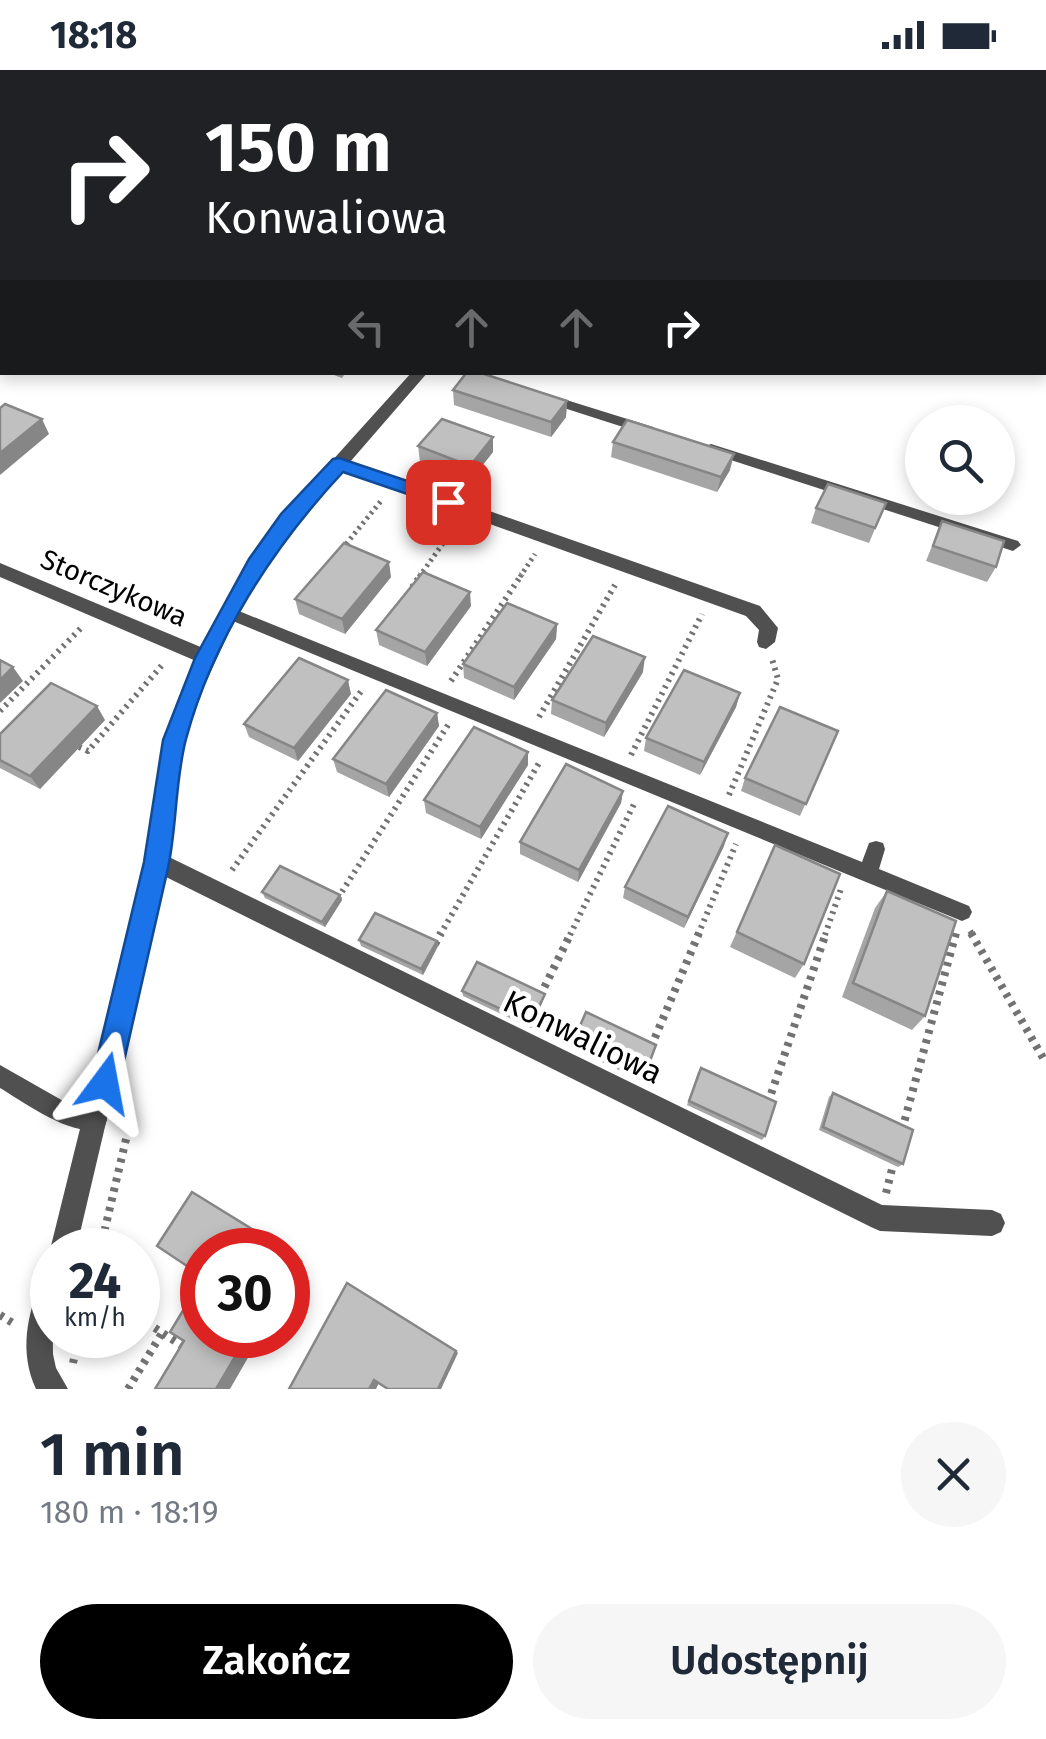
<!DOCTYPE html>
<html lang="pl">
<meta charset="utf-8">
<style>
:root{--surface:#fff;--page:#f6f6f7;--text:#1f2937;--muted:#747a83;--accent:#000}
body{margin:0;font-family:"Fira Sans",sans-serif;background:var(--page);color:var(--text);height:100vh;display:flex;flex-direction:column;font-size:38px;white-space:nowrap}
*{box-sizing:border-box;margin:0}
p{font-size:32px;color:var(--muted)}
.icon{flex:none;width:55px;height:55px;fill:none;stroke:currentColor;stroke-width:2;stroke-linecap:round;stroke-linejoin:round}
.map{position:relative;height:1319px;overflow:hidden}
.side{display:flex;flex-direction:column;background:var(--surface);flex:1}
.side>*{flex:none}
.guide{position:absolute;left:0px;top:0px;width:1048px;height:305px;box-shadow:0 5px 15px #0003;background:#202124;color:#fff;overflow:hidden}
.buttons{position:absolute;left:905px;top:335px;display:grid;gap:20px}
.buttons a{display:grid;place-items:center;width:110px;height:110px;border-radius:50%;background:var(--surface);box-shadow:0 5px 15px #0003;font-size:50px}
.speed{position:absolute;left:30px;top:1158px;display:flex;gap:20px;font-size:50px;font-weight:700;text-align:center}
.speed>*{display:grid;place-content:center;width:130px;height:130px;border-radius:50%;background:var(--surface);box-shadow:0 5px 15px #0003;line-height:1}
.speed small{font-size:25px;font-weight:400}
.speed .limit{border:15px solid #d22;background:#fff;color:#111}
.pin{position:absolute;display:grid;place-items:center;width:85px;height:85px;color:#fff;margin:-42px;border-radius:20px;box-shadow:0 5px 15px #0006}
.me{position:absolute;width:110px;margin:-55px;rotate:13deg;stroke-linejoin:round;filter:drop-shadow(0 0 8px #0008)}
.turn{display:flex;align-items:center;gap:35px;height:210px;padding:0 40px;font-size:45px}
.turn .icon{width:130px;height:130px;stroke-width:2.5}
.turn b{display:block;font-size:70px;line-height:85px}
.lanes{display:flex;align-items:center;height:95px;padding:0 40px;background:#0003;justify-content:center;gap:50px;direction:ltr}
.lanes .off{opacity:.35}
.round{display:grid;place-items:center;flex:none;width:105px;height:105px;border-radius:52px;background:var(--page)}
.headline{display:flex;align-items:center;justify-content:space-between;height:170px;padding:0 40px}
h1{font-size:60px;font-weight:600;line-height:75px}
.cta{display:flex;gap:20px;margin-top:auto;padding:20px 40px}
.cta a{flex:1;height:115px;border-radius:60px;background:var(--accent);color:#fff;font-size:40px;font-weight:600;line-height:115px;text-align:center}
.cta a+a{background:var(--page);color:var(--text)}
.status{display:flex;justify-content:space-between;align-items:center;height:70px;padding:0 50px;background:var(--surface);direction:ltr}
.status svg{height:28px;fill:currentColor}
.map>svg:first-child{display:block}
</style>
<div class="status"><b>18:18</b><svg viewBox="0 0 49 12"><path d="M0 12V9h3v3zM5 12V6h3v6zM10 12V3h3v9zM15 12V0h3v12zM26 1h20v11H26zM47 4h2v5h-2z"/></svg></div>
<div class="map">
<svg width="1046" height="1319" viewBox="0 0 1046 1319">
<rect width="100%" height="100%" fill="#fff"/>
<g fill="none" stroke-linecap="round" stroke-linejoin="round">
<polyline stroke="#727272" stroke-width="4" stroke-dasharray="1 4" stroke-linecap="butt" points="182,2 187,0"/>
<g stroke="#727272" stroke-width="5" stroke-dasharray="2.5 4" stroke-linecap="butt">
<polyline points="342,479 381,431"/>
<polyline points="419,507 454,458"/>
<polyline points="520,507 535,484"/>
</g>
<g stroke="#727272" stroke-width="6" stroke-dasharray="2.5 5" stroke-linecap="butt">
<polyline points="412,517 421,504"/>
<polyline points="451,611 522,504"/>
<polyline points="0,641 82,557"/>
<polyline points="539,647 615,515"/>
<polyline points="79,677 88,681 163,594"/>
<polyline points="631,685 702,544"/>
<polyline points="729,725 778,609 772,589"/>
<polyline points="232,800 362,620"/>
<polyline points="338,828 448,655"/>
<polyline points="970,861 973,865"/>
<polyline points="440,865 539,693"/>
<polyline points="570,865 635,732"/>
<polyline points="698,865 736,774"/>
<polyline points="825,865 842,816"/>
</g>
<g stroke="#727272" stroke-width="8" stroke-dasharray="4 6" stroke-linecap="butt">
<polyline points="971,863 1046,993"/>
<polyline points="435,874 441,863"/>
<polyline points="540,926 571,863"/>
<polyline points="651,977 699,863"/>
<polyline points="768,1033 826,863"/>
<polyline points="902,1060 956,863"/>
<polyline points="886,1123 893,1095"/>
<polyline points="100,1180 127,1065"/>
<polyline points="0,1245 16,1255"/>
<polyline points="138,1247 187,1279"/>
<polyline points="73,1293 79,1265"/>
<polyline points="128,1319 162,1263"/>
</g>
<g fill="#505050" fill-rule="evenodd">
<polygon points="544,323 653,357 655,360 648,365 539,330 537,327"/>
<polygon points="711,374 1018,471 1021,475 1013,481 706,382 706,376"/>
<polygon points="229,537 862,792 869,773 876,771 883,773 885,779 879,799 969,836 972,842 969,848 962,851 861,810 223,547 221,543 223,539"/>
<path d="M0 995 65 1032 104 1042 107 1050 104 1058C75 1070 25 1033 0 1018Z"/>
</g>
<g fill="#505050" fill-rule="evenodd">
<polygon points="375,0 396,0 398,2 378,2"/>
<polygon points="412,302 428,302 350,392 760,536 778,558 775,572 766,579 759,577 757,572 759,560 746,546 342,401 287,462 237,545 205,614 184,670 169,787 882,1135 992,1140 1001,1144 1005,1153 1001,1162 992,1166 880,1161 871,1157 164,806 76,1180 52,1180 52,1187 50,1180 146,792 164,670 196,591 0,507 0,493 203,578 222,538 275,454"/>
<path d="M52 1204 53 1284 56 1298 68 1319H36C19 1282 27 1245 42 1208Z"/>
</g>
<polygon fill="#1d1d1d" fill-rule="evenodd" points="2,103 2,112 0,113 0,104"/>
</g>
<g fill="#a5a5a5">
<polygon points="2,157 2,182 0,181 0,158"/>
<polygon points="0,197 2,198 2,247 0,246"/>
<polygon points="326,302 346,302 342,308"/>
<polygon points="453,320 567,331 566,347 551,367 454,335"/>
<polygon points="493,367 493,382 470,411 420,392 418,376"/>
<polygon points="613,372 730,400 717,422 611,387"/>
<polygon points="886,433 869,473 811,453 816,438"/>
<polygon points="942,451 996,497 987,512 926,491"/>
<polygon points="391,507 345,564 299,544 295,529"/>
<polygon points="471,536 427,596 379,575 376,560"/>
<polygon points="557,554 556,569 514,630 464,608 463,594"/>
<polygon points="643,602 604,667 551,644 552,630"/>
<polygon points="740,623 736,637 700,705 644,681 646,668"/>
<polygon points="351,624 298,691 249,667 244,654"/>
<polygon points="437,643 439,656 389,727 337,702 333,689"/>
<polygon points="105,650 40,719 0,698 0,664"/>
<polygon points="838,661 800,746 741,721 745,708"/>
<polygon points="528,682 528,695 481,769 426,743 424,730"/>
<polygon points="623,721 621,733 578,812 520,784 520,772"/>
<polygon points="775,775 804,894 795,908 730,877"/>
<polygon points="724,776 684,858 623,828 625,817"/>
<polygon points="887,821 925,946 912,960 842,927 875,838"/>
<polygon points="262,822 340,825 342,830 325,857 265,828"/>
<polygon points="359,870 437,871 438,876 423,905 361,876"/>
<polygon points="462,921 544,928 531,958 463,926"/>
<polygon points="572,974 656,975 642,1011 572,978"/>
<polygon points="698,1002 765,1066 762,1070 687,1035"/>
<polygon points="833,1023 903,1094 898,1097 819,1060 829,1027"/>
</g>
<g fill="#868686">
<polygon points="567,331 566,347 551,367 551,352"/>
<polygon points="42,349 49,364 0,405 0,383"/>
<polygon points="493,367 493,382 470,411 470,396"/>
<polygon points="734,384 730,400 717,422 721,407"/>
<polygon points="389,492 391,507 345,564 342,549"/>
<polygon points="470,522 471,536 427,596 425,582"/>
<polygon points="557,554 556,569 514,630 514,617"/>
<polygon points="645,587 643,602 604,667 606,653"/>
<polygon points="13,597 23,611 0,633 0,610"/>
<polygon points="348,610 351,624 298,691 294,678"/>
<polygon points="740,623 736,637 700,705 704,692"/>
<polygon points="97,636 105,650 40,719 30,706"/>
<polygon points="437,643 439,656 389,727 386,714"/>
<polygon points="528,682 528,695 481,769 480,757"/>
<polygon points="623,721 621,733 578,812 579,800"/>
<polygon points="728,763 724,776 684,858 688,847"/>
<polygon points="340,825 342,830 325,857 322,852"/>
<polygon points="437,871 438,876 423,905 421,899"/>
<polygon points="545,924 544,928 531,958 531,953"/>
<polygon points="294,1186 303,1191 288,1219 288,1197"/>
<polygon points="248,1265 261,1265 230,1319 216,1319"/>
<polygon points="456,1281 458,1283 441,1319 438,1319"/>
<polygon points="374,1310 380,1311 376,1319 369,1319"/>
</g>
<g fill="#c0c0c0" stroke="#868686" stroke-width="2.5">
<polygon points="541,0 563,0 560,2"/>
<polygon points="622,0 672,0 670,2 620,2"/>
<polygon points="712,0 746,0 757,2 710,2"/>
<polygon points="0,197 2,198 2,228 0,227"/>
<polygon points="467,302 478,302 567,331 551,352 453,320"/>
<polygon points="5,334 42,349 0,383 0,338"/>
<polygon points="442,349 493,367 470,396 418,376"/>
<polygon points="627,350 734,384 721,407 613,372"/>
<polygon points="828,414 886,433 875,458 816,438"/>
<polygon points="942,451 1004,471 996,497 933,476"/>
<polygon points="344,473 389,492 342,549 295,529"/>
<polygon points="423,502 470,522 425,582 376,560"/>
<polygon points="507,533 557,554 514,617 463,594"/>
<polygon points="593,566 645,587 606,653 552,630"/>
<polygon points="299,588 348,610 294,678 244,654"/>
<polygon points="0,590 13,597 0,610"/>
<polygon points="684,600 740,623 704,692 646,668"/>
<polygon points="51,613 97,636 30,706 0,690 0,664"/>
<polygon points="386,620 437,643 386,714 333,689"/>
<polygon points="780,637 838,661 806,734 745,708"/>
<polygon points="474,657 528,682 480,757 424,730"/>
<polygon points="566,694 623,721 579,800 520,772"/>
<polygon points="668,736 728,763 688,847 625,817"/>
<polygon points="775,775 840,804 804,894 737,862"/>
<polygon points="280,796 340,825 322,852 262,822"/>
<polygon points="887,821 956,851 925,946 853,913"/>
<polygon points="375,843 437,871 421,899 359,870"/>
<polygon points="477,892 545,924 531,953 462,921"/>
<polygon points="586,942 656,975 644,1007 572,974"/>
<polygon points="701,998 776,1032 765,1066 689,1031"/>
<polygon points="833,1023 913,1060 903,1094 823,1057"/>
<polygon points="192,1122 286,1180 202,1180 202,1206 157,1176"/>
<polygon points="288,1181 294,1186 288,1197"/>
<polygon points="202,1209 202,1265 248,1265 216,1319 155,1319 184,1271 170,1262"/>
<polygon points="347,1213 456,1281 438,1319 388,1319 374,1310 369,1319 289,1319"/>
</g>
<path fill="#1a73e8" stroke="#114b97" stroke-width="2.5" d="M339 388 455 427 458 432 448 438 343 402C273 477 213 569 186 669 175 711 177 756 168 798 152 870 135 941 119 1013L115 1023 105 1027 95 1023 91 1013 144 792 163 670 195 588 249 489 281 444 333 389Z"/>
<g text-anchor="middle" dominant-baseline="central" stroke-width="9" stroke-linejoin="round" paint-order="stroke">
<g font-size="28" fill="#000" stroke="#fff">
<text transform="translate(114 518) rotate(23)">Storczykowa</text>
</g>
<g font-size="32" fill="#000" stroke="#fff">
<text transform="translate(583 967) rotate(26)">Konwaliowa</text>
</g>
</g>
</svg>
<div class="buttons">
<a><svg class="icon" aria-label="search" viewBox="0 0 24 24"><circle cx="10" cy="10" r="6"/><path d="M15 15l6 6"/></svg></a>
</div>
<div class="speed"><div>24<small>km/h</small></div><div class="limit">30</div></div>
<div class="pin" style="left:448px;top:432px;background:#d93025"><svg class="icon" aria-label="arrive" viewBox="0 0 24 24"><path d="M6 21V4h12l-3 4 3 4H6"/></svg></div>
<svg class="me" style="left:105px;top:1013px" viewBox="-20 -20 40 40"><path d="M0-17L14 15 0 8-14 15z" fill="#1a73e8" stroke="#fff" stroke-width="4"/></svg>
<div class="guide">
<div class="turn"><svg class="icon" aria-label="right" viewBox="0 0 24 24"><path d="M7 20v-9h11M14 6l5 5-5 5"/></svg><div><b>150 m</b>Konwaliowa</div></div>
<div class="lanes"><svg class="icon off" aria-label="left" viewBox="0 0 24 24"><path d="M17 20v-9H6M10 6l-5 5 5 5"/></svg><svg class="icon off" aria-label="ahead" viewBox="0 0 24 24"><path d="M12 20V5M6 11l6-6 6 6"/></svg><svg class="icon off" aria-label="ahead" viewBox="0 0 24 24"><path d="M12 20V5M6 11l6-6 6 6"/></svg><svg class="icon" aria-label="right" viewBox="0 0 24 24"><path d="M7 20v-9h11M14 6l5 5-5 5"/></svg></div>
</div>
</div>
<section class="side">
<div class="headline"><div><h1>1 min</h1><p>180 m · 18:19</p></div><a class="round"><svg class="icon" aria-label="close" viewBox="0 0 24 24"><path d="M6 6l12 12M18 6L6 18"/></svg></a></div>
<div class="cta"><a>Zakończ</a><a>Udostępnij</a></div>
</section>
